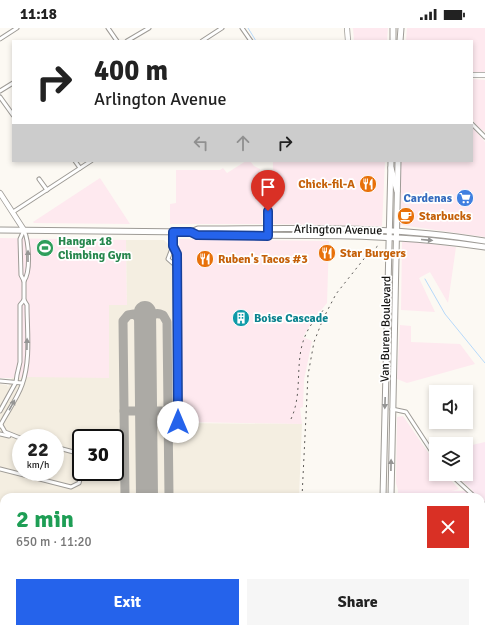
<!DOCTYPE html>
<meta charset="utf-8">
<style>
:root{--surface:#fff;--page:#f6f6f6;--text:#222;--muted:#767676;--accent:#2563eb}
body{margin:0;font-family:Signika,sans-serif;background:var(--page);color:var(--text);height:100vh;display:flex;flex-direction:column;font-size:15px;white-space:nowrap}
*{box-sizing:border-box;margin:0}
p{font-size:13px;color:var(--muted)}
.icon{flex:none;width:22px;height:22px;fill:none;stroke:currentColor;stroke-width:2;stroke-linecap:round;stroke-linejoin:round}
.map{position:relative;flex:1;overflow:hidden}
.sheet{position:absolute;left:0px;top:465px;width:485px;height:140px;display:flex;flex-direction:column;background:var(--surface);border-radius:12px 12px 0 0;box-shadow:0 2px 6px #0003}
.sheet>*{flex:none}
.top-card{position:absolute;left:12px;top:12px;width:461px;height:122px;border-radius:0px;box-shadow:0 2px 6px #0003;background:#fff;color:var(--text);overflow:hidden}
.controls{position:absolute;left:429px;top:357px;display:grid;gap:8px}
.controls a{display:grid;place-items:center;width:44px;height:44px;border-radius:0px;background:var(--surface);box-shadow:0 2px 6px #0003;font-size:20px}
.speed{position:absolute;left:12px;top:401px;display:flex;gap:8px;font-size:20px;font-weight:700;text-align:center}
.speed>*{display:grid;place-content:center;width:52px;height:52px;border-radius:50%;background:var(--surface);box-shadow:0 2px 6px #0003;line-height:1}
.speed small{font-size:10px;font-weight:400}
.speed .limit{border:2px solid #111;border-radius:6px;background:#fff;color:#111}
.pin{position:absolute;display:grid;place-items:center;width:34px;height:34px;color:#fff;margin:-41px -17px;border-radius:50% 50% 50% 0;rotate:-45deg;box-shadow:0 0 4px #0007}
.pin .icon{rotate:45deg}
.me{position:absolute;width:44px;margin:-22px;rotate:0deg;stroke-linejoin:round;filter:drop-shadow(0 0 3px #0008)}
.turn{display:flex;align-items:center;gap:14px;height:84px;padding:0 16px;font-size:18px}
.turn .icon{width:52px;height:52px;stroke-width:2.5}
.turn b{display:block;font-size:28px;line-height:34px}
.lanes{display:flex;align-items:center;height:38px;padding:0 16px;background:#0003;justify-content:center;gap:20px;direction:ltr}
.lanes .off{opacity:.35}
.round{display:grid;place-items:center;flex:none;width:42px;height:42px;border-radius:0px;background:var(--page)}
.overview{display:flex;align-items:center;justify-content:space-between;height:68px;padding:0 16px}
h1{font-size:24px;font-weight:800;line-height:30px;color:#1e9e55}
.cta{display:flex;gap:8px;margin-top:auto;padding:8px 16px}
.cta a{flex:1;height:46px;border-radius:0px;background:var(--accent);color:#fff;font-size:16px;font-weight:800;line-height:46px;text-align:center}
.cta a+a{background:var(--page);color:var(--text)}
.status{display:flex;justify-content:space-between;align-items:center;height:28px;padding:0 20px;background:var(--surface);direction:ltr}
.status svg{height:11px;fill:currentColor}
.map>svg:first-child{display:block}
</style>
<div class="status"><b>11:18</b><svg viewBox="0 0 49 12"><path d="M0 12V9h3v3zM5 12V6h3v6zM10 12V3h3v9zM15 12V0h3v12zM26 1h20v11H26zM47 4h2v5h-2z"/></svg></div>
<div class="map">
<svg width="485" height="605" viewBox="0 0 485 605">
<rect width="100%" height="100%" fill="#fcf9f3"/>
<g fill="#fee9ef">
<polygon points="353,0 388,0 387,13 354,13"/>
<polygon points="407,0 485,0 485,45 473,45 472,13 406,13"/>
<polygon points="473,51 485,52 485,104 475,96 473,91"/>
<polygon points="472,99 485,114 485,209 400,197 401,133 472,133"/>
<polygon points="246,133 250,133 254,138 260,141 258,147 264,165 262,196 170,196 170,176 176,175 176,142 220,142 223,140 227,145"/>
<polygon points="273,133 385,133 382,198 272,196"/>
<polygon points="100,150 130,196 34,195 33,194"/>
<polygon points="0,210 126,212 127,277 109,278 109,350 0,350"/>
<polygon points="179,211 329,213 327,275 313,292 303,309 312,313 304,352 303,379 300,380 302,396 183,394 183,349 181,348"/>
<polygon points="407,213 456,219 448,275 430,244 419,250 435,284 401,282 402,214"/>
<polygon points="400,297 411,298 411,314 460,316 475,336 407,355 397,351"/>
<polygon points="403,388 436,436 436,446 445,446 459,461 448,464 398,462 396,455 397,389"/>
</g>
<polygon fill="#fce9f2" points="485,414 485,566 481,565 481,469 398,469 398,462 473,463 455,446 466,446 466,420 472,417"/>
<path fill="#f4eee1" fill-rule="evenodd" d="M126 212H164L171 219 166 229 175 243 176 395 302 396 299 469H4V601H370L371 605H0V356L7 357 8 359 12 350 27 349 109 350V277H127ZM21 410H55V444H21ZM81 410H115V444H81Z"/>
<polygon fill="#b1d3b9" points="481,573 485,573 485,605 427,605 425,601 481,601"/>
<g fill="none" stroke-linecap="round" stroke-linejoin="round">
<g stroke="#b6d9fa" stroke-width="1">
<polyline points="248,0 256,13"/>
<polyline points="425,251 445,286 485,335"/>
</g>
<g stroke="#acaaa5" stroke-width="9">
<polyline points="124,383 168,383"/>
<path d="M125 469 123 293 128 287 134 286 145 296C150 288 154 283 163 287L167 294 169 469"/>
<polyline points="0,500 4,501"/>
<polyline points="0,522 4,523"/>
<polyline points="170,601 170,605"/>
<polyline points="301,601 302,605"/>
</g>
<g stroke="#acaaa5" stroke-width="22">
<polyline points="145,284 147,469"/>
<polyline points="0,563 4,564"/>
<polyline points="153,601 169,605"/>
</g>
<defs>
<g id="street">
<polyline points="108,0 117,13"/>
<polyline points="242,0 251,13"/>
<polyline points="0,11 17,0"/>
<polyline points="127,13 149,0"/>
<polyline points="202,13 222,0"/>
<polyline points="0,63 13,55"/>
<polyline points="0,69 13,87"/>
<polyline points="472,96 485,109"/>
<polyline points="75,133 80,140"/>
<polyline points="265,148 268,159 267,208"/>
<polyline points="39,151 47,162"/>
<polyline points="13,184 91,133"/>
<polyline points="173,204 173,218 168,231 177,239"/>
<polyline points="173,218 177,226 178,394"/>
<path d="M24 253C31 243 29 214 24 202"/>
<polyline points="0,353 22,355"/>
<polyline points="392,381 406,384 436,430"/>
<polyline points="0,383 16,354 17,347 20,334 20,277 24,272 24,253 21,247 20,211 24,202"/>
<polyline points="1,397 5,404 20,410"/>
<path d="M0 398C7 384 17 371 22 357 31 332 27 302 27 277L24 272"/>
<polyline points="0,406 9,408"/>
<polyline points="55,419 81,426"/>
<polyline points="0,441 71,459 79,455 82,444"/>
<polyline points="450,446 475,469"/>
<polyline points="481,474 485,477"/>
<polyline points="481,569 485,569"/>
</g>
<g id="secondary">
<polyline points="347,0 348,13"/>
<polyline points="472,47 485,47"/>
<polyline points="0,165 24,202"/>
</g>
<g id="primary">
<polyline points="393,13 393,0"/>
<polyline points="400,13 401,0"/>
<polyline points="391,140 397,163"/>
<path d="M0 202 191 204 198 201C294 201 390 197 485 213"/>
<path d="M191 204 197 207C293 208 390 204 485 219"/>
<polyline points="383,469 391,133"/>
<polyline points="391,469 398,133"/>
<polyline points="409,601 411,605"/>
<polyline points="420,601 422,605"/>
</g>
</defs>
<use href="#street" stroke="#9e9b96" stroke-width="5"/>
<use href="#secondary" stroke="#9e9b96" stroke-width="6"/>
<use href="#primary" stroke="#9e9b96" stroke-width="7"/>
<use href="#street" stroke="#fff" stroke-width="3"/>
<use href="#secondary" stroke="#fff" stroke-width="4.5"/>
<use href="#primary" stroke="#fff" stroke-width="5"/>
<g stroke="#5c5a57" stroke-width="1" stroke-dasharray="2 4" stroke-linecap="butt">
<path d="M291 391C304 363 293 331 307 304 311 295 318 289 324 281"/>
<polyline points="302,469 308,347 314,314 323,291 336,266 367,227 379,217"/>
<polyline points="375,601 377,605"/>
</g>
</g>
<defs><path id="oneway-solid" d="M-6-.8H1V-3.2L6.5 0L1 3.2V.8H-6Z"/></defs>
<g fill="#959594">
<use href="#oneway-solid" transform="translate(427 212) rotate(5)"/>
<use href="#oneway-solid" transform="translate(28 228) rotate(-90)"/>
<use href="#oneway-solid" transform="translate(27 316) rotate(-89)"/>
<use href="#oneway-solid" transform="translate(385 375) rotate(92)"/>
<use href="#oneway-solid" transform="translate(12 377) rotate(-61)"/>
<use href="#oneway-solid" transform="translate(391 437) rotate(-89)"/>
</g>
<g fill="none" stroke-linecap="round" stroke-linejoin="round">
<defs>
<polyline id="route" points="178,394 177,226 173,218 173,204 191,204 197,207 268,208 268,183"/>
</defs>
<use href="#route" stroke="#184099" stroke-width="10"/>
<use href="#route" stroke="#2563eb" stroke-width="7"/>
</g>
<defs>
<symbol id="restaurant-disc" viewBox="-11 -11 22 22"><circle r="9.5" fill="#e8710a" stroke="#fff"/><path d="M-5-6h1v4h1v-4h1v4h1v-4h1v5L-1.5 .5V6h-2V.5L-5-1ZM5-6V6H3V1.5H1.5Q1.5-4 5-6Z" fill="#fff"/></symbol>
<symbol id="supermarket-disc" viewBox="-11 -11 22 22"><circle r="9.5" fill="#3f7fe0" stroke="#fff"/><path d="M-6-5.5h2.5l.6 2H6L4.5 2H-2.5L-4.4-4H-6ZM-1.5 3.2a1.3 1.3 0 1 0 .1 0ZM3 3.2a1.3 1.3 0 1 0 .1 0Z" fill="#fff"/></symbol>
<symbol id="cafe-disc" viewBox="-11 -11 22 22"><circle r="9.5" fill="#e8710a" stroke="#fff"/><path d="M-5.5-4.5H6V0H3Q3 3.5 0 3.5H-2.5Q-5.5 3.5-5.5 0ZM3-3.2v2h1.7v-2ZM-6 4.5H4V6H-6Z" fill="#fff"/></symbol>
<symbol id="stadium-disc" viewBox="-11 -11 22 22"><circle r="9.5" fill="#2e9e5b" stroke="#fff"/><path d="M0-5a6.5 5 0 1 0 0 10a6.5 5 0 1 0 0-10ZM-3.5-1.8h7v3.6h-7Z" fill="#fff"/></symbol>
<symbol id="building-disc" viewBox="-11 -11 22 22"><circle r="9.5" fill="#0f9aa8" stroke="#fff"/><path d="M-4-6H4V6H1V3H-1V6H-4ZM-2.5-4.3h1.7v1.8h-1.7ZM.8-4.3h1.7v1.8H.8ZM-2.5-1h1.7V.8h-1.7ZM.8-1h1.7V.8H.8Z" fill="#fff"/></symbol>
</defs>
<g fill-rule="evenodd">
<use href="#restaurant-disc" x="358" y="146" width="20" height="20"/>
<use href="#supermarket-disc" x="455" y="160" width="20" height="20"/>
<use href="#cafe-disc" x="396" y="178" width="20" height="20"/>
<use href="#stadium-disc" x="35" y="210" width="20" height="20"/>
<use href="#restaurant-disc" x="317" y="215" width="20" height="20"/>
<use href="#restaurant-disc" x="195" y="221" width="20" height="20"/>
<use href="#building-disc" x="231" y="280" width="20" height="20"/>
</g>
<g text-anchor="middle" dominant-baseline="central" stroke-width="3.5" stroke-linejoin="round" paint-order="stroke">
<g font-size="12" font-weight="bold" fill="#c56008" stroke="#fff" text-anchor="start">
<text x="355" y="156" text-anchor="end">Chick-fil-A</text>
<text x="419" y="188">Starbucks</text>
<text x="340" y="225">Star Burgers</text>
<text x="218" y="231">Ruben's Tacos #3</text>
</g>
<g font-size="12" font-weight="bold" fill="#366cbe" stroke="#fff" text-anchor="end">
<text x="452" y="170">Cardenas</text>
</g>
<g font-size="12" fill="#141311" stroke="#fff">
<text transform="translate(338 202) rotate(1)">Arlington Avenue</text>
<text transform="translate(386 301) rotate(-89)">Van Buren Boulevard</text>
</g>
<g font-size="12" font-weight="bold" fill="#27864d" stroke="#fff" text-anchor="start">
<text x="58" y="213">Hangar 18<tspan x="58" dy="14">Climbing Gym</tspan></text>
</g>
<g font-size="12" font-weight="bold" fill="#0d838f" stroke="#fff" text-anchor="start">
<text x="254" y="290">Boise Cascade</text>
</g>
</g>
</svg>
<div class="controls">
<a><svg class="icon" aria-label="sound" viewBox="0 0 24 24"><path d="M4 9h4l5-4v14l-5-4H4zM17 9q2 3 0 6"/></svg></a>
<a><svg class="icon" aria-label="layers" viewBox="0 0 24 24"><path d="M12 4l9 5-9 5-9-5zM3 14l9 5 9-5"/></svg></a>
</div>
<div class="speed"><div>22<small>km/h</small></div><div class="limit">30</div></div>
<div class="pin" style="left:268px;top:183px;background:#d93025"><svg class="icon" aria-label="arrive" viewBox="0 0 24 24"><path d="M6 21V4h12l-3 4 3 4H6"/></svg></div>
<svg class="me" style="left:178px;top:394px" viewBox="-20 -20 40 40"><circle r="19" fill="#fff"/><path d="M0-13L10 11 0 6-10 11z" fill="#2563eb"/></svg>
<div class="top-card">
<div class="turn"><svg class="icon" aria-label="right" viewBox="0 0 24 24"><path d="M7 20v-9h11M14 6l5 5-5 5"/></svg><div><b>400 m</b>Arlington Avenue</div></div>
<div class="lanes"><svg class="icon off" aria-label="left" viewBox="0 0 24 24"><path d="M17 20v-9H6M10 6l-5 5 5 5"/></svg><svg class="icon off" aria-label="ahead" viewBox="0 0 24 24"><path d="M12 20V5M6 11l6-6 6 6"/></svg><svg class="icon" aria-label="right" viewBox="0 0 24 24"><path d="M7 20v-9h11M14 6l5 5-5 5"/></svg></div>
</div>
<section class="sheet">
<div class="overview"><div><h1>2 min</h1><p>650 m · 11:20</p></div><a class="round" style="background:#d93025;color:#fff"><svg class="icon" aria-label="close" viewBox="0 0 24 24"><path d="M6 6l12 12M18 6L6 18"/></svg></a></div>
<div class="cta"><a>Exit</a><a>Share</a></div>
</section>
</div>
